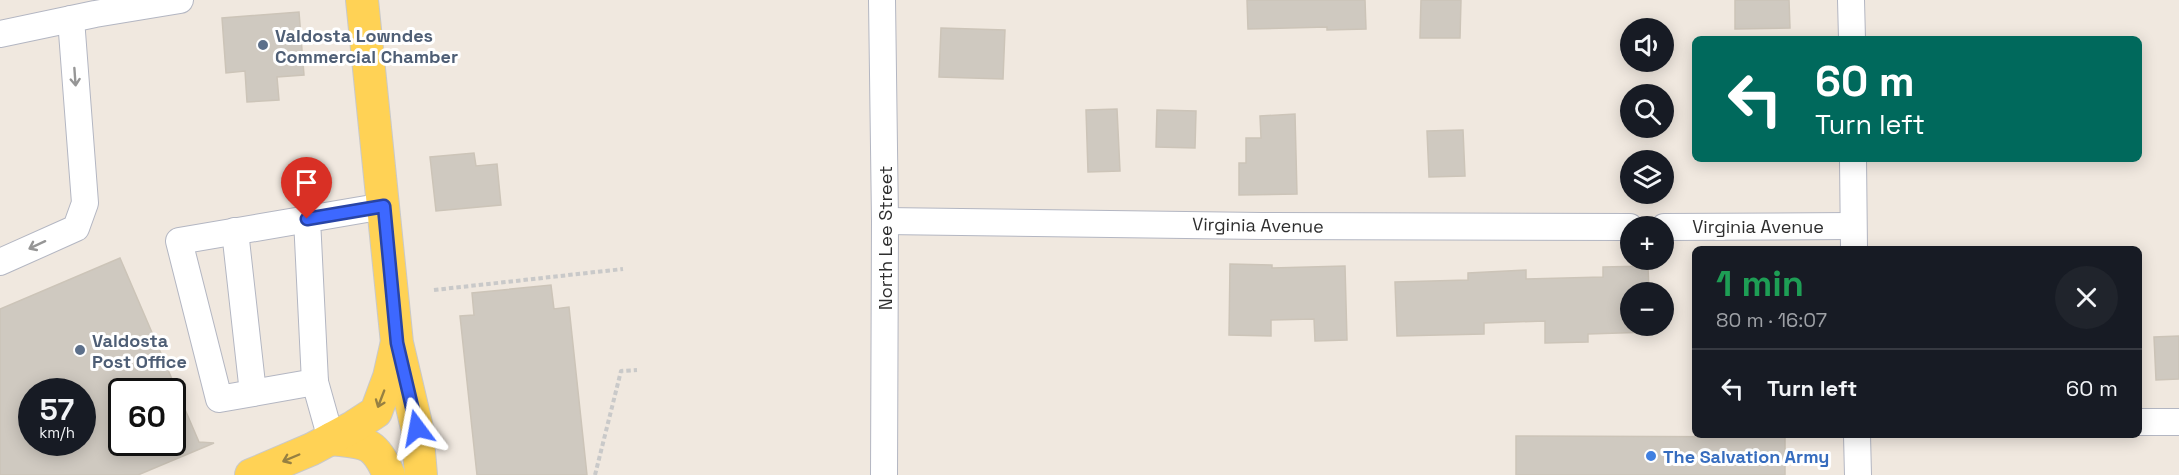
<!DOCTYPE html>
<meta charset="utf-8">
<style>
:root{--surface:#171b24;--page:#20242c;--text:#f1f3f6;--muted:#9ea1a6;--line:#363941}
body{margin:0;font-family:"Space Grotesk",sans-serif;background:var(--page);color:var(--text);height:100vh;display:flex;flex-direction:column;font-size:22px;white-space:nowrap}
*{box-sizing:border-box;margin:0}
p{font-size:20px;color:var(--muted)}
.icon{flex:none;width:33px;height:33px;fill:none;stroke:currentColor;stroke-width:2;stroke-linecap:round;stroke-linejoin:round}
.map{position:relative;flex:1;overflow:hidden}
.details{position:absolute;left:1692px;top:246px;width:450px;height:192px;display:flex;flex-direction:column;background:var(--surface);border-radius:9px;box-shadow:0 3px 15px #0003}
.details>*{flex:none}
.hud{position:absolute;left:1692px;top:36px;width:450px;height:126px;border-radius:9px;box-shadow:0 3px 15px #0003;background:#00695c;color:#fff;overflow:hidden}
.fabs{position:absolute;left:1620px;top:18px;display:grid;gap:12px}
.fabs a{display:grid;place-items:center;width:54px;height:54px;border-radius:50%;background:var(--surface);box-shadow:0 3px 15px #0003;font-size:30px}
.speed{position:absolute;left:18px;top:378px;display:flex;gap:12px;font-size:30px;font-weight:700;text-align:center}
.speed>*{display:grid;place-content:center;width:78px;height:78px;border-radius:50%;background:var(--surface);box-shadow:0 3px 15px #0003;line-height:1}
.speed small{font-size:15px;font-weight:400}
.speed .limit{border:3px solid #111;border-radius:9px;background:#fff;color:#111}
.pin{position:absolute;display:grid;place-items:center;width:51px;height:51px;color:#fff;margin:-62px -26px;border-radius:50% 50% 50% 0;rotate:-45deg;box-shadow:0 0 6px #0007}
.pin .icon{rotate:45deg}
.me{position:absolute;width:66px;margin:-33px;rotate:347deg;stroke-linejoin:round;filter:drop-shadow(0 0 4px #0008)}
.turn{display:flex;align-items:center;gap:21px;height:126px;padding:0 24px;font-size:27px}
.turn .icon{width:78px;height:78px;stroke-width:2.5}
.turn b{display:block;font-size:42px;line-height:51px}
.round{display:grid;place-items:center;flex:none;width:63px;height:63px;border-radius:32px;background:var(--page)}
.overview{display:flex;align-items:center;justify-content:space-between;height:102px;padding:0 24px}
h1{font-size:36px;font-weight:700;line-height:45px;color:#1e9e55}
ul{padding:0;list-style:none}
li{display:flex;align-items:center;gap:18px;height:78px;padding:0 24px;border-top:2px solid var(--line)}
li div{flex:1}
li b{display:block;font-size:22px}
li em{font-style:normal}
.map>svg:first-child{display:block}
</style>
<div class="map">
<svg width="2179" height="475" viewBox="0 0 2179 475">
<rect width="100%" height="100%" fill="#f0e8df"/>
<g fill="#cfc9c0" stroke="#ccc4b8" stroke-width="1.5" fill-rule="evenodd">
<polygon points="1247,0 1365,0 1366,29 1327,30 1327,27 1248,29"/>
<polygon points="1421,0 1461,0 1460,38 1420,38"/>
<polygon points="1735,0 1789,0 1790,28 1735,29"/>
<polygon points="299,12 304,75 277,77 279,100 247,102 245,71 226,73 222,18"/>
<polygon points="941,28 1005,30 1003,79 939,77"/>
<polygon points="1117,109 1120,171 1088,172 1086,110"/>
<polygon points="1157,110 1196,111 1195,148 1156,147"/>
<polygon points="1295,114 1297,194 1239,195 1239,163 1246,163 1246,138 1261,138 1260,116"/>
<polygon points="1463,130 1465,176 1429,177 1427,131"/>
<polygon points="474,153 476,166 497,164 501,205 436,211 430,157"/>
<path d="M120 258 199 442 214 443 138 475H0V309ZM32 392H82V442H32ZM122 392H172V442H122Z"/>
<polygon points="1230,264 1272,265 1272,268 1345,266 1347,340 1315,341 1314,319 1271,320 1271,336 1229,335"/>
<polygon points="1648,266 1649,292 1630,292 1630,326 1650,326 1650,332 1588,334 1588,342 1545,343 1545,321 1484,323 1484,334 1397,336 1395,282 1468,280 1468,273 1526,270 1526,279 1603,277 1603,267"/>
<polygon points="551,285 554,309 569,307 587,475 477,475 460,316 474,315 472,293"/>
<polygon points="2179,336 2179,379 2156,380 2154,337"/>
<polygon points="1516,436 1785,437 1785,475 1516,475"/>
</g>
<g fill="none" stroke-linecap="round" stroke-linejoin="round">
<defs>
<g id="minor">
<polyline points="882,0 885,221 884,475"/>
<polyline points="1851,0 1852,39"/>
<polyline points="0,34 95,14 180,0"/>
<polyline points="1853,159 1854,249"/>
<polyline points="307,219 315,382 219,399 179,241 384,206"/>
<polyline points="885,221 1261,226 1630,227"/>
<polyline points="1664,227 1853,226"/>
<polyline points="235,231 253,393"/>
<polyline points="0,262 76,228 85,203 71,19"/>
<polyline points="315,382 331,439"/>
<polyline points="2139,422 2179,422"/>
<polyline points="1857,435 1858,475"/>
</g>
<g id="major">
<polyline points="362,0 397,343 417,428 421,475"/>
<path d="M331 439C365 443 374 440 389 475"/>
<polyline points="251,475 312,449 353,427 376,412 389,377 396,346"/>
</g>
</defs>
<use href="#minor" stroke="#b3b6c2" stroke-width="28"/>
<use href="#major" stroke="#c9c9c9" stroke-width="34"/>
<g stroke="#c9c9c9" stroke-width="4" stroke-dasharray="4.5 3" stroke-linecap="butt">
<polyline points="434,290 623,269"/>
<polyline points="595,475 621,371 637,370"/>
</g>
<use href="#minor" stroke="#fff" stroke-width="26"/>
<use href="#major" stroke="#ffd255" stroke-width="32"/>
</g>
<defs><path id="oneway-shaft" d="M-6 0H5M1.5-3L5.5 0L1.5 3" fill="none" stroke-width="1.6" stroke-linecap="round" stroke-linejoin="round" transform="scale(1.5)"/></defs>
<g stroke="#969696">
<use href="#oneway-shaft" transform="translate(75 77) rotate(86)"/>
<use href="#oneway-shaft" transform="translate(37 245) rotate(155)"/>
</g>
<g stroke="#968042">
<use href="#oneway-shaft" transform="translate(381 399) rotate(111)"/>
<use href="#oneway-shaft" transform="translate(291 458) rotate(157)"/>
</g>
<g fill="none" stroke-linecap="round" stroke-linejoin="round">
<defs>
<polyline id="route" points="307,219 384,206 397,343 417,428"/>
</defs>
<use href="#route" stroke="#2844a6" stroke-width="15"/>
<use href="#route" stroke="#3d68ff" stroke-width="10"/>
</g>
<g fill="#5c6f8a" stroke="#fff" stroke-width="2">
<circle cx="263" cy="45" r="6"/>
<circle cx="80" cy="350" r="6"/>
</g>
<circle fill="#3f7fe0" stroke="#fff" stroke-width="2" cx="1651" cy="456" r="6"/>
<g text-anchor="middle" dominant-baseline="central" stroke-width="6" stroke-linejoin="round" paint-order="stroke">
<g font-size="18" font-weight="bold" fill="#4e5e75" stroke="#fff" text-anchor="start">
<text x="275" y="35">Valdosta Lowndes<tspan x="275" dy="21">Commercial Chamber</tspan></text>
<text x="92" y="340">Valdosta<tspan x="92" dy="21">Post Office</tspan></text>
</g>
<g font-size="18" fill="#2e2e2e" stroke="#fff">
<text transform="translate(1258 225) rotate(1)">Virginia Avenue</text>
<text x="1758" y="226">Virginia Avenue</text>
<text transform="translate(885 238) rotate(-90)">North Lee Street</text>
</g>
<g font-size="18" font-weight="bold" fill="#366cbe" stroke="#fff" text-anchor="start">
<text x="1663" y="456">The Salvation Army</text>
</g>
</g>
</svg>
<div class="fabs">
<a><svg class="icon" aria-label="sound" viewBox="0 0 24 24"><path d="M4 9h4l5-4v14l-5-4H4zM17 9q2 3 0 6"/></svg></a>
<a><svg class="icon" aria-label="search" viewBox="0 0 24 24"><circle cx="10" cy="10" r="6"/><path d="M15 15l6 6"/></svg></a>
<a><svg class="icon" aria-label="layers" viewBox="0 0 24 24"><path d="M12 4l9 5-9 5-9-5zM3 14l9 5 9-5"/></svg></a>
<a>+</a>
<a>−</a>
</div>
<div class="speed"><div>57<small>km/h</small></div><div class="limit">60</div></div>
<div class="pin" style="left:307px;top:219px;background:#d93025"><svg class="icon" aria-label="arrive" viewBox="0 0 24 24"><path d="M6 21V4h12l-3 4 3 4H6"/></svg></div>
<svg class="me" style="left:417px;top:428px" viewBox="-20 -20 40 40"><path d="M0-17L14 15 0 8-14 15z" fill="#3d68ff" stroke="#fff" stroke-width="4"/></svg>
<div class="hud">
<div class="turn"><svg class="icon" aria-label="left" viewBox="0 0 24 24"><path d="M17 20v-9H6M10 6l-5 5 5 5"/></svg><div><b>60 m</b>Turn left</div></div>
</div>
<section class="details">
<div class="overview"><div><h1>1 min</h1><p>80 m · 16:07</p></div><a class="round"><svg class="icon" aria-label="close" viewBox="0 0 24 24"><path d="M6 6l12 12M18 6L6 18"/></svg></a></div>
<ul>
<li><svg class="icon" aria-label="left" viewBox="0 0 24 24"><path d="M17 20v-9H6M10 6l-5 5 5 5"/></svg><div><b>Turn left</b></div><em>60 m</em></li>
</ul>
</section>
</div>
